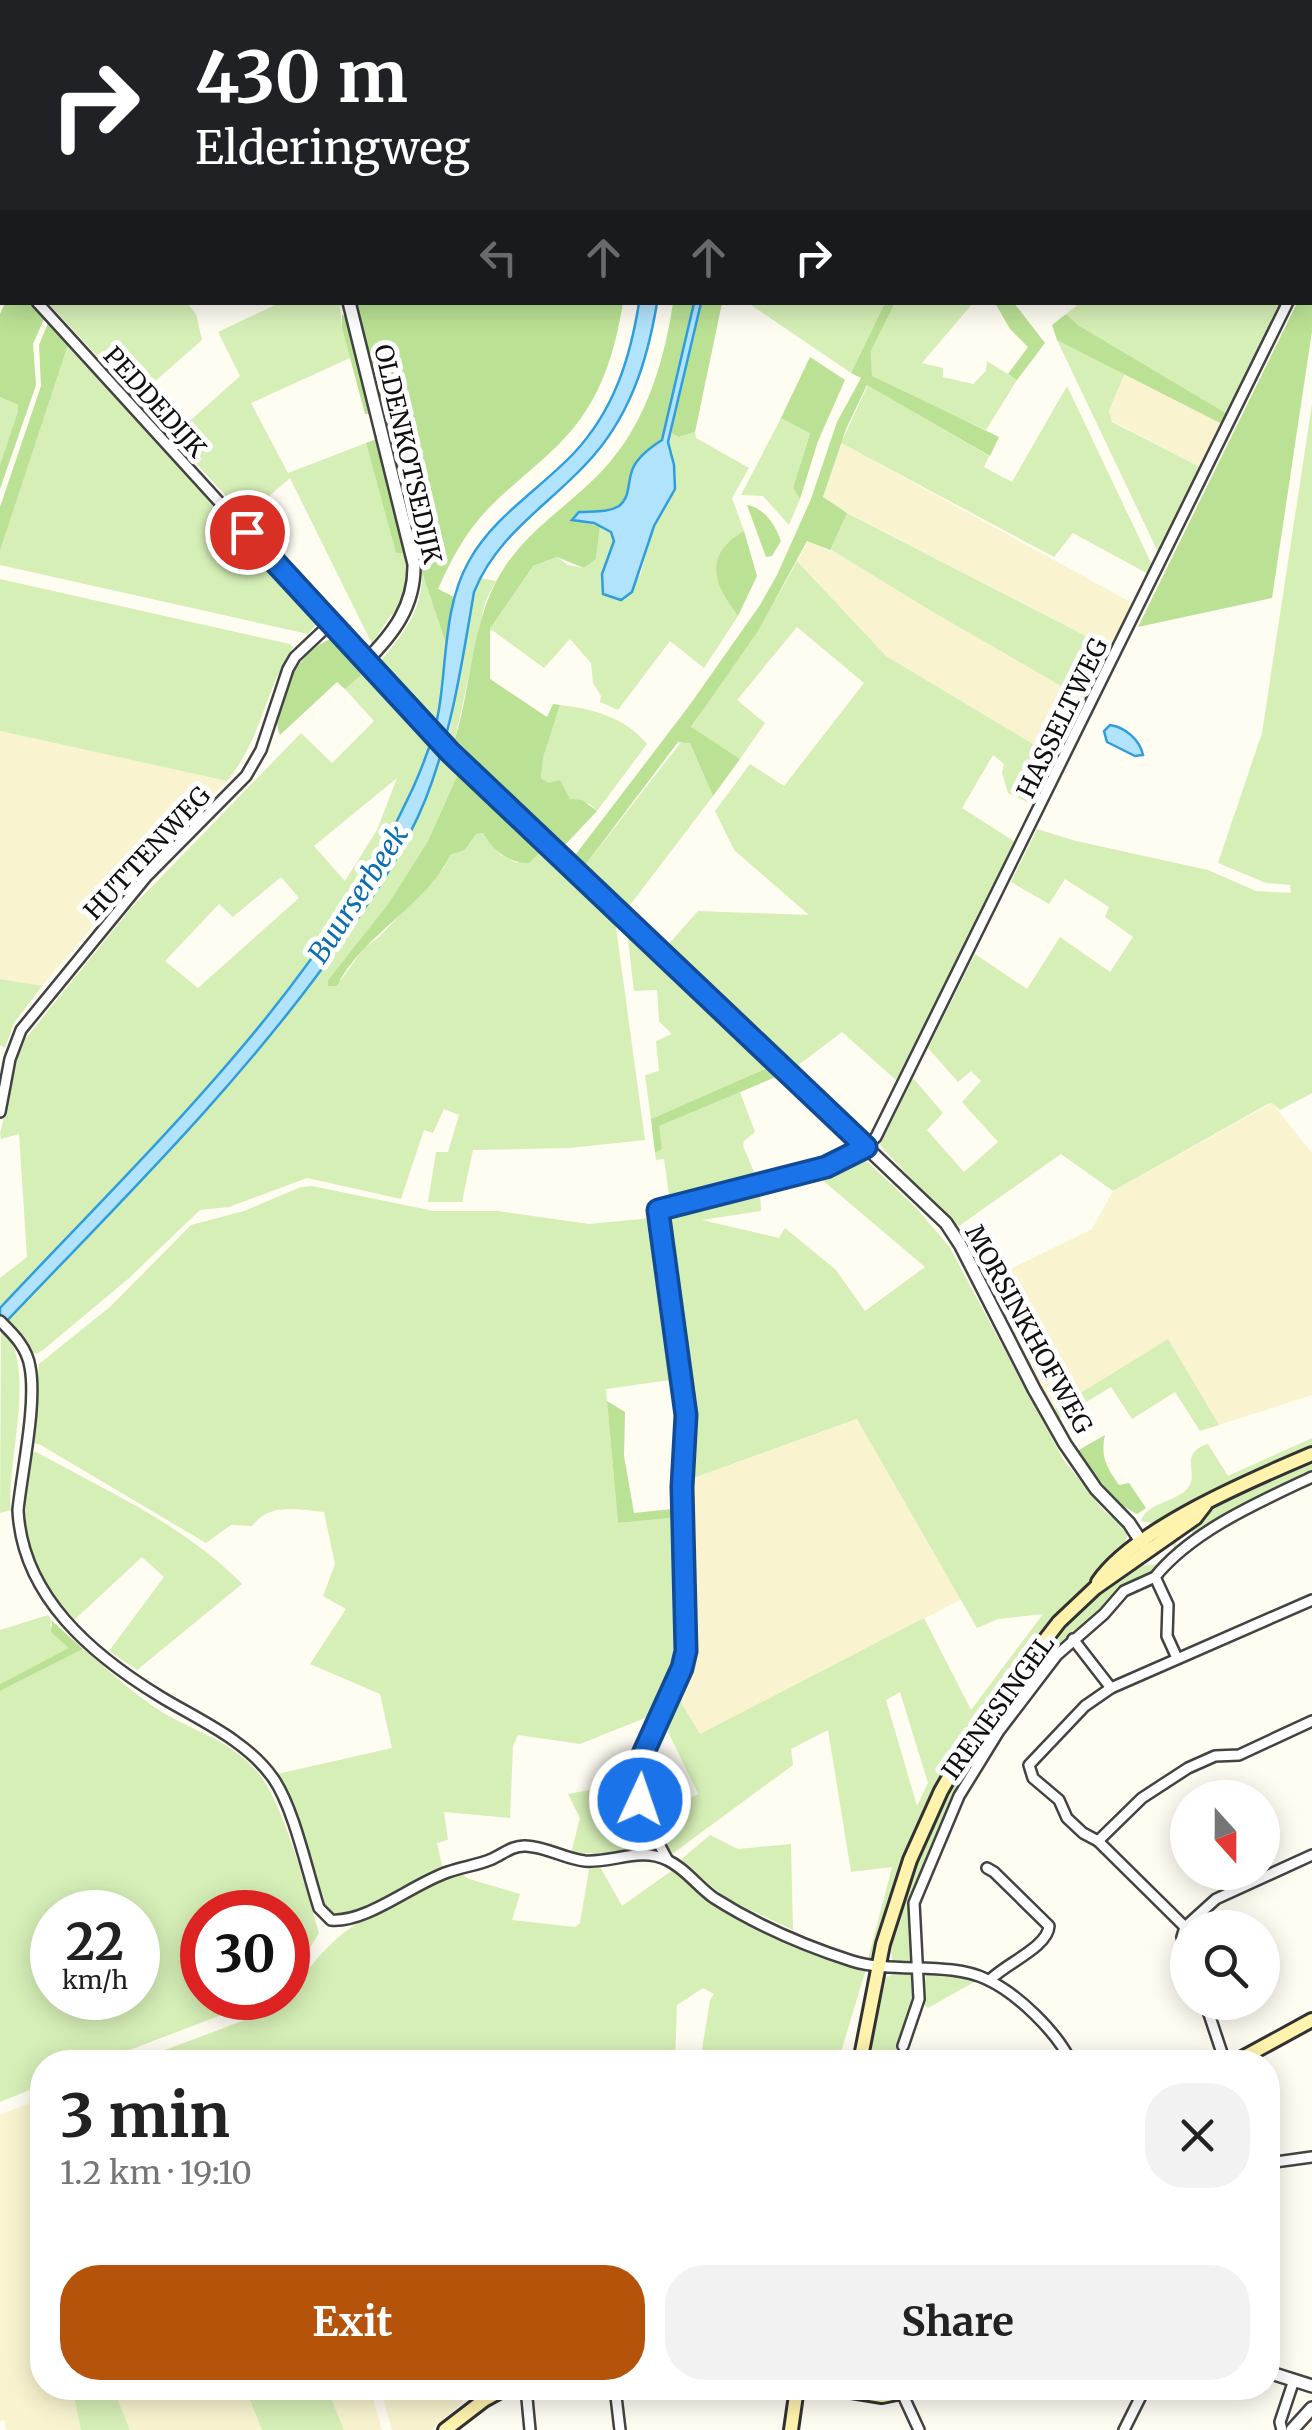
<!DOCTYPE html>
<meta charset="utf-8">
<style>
:root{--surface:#fff;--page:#f2f2f2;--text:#222;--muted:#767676;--accent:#b45309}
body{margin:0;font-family:Merriweather,serif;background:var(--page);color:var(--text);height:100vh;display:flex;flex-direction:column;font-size:38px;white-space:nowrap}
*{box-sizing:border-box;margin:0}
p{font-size:32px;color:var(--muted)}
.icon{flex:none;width:55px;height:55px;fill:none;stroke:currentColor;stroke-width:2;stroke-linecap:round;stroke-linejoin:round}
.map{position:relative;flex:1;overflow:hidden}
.panel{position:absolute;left:30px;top:2050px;width:1250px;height:350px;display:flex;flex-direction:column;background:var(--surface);border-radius:40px;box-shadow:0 5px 25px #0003}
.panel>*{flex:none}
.hud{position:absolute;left:0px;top:0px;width:1312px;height:305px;box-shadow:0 5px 25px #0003;background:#202124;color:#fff;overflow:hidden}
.needle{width:65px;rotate:159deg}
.buttons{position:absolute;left:1170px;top:1780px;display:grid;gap:20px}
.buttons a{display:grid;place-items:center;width:110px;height:110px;border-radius:50%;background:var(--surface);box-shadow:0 5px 25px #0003;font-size:50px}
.speed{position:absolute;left:30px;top:1890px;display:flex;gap:20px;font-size:50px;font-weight:700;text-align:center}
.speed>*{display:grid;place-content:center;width:130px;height:130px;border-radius:50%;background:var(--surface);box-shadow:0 5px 25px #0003;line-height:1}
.speed small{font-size:25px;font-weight:400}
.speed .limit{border:15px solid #d22;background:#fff;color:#111}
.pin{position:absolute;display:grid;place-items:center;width:85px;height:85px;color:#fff;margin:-42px;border:5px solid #fff;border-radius:50%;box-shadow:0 2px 10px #0007}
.me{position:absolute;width:110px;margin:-55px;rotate:3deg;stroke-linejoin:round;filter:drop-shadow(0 0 8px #0008)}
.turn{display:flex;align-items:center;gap:35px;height:210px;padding:0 30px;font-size:45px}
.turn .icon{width:130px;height:130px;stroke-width:2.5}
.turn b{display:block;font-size:70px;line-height:85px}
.lanes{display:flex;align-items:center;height:95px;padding:0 30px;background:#0003;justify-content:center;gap:50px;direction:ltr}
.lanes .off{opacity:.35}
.round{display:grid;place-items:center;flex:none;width:105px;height:105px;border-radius:40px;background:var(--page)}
.headline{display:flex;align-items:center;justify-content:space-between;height:170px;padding:0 30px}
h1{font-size:60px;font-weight:700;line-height:75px}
.primary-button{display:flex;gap:20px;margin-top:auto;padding:20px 30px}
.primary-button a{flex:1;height:115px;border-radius:40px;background:var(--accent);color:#fff;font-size:40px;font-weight:700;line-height:115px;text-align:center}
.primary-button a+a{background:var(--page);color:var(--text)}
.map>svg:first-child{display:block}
</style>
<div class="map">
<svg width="1312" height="2430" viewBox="0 0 1312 2430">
<rect width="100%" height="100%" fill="#fffcf2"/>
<g fill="#f9f4cf">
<polygon points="1125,373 1224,425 1202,468 1112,421 1109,412"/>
<polygon points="841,443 1134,604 1113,650 825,501 823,498"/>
<polygon points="809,540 826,550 830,549 1087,701 1058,759 886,656 797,561"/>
<polygon points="0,731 227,781 142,868 42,986 0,979"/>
<polygon points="1272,1103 1312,1153 1312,1395 1219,1425 1167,1340 1053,1410 988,1280 1092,1229 1113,1191"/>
<polygon points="858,1419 962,1599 700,1734 676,1694 685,1678 692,1643 688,1480"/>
<polygon points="42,2098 42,2388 101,2388 74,2396 81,2430 6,2430 4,2420 0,2421 0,2115"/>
<polygon points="113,2388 245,2388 262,2430 130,2430"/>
<polygon points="327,2388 370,2388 382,2430 344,2430"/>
<polygon points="380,2388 458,2388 463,2402 431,2430 392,2430"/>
</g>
<g fill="#d6efb7" fill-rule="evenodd">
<polygon points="0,0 66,2 2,2 0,224"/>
<polygon points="48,303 187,303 196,314 202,340 136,398"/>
<polygon points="279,303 340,303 342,328 350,358 251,403 288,473 366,443 396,553 408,554 409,582 398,613 390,616 372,644 290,478 245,517 172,437 240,376 218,332"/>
<polygon points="748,303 885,303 851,373"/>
<polygon points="895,303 973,303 922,363 943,368 943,377 973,384 986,371 987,361 1017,380 986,430 898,391 872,376 871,351"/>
<polygon points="1080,303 1282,303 1229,415 1078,325 1066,314"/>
<polygon points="1057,340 1125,373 1109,411 1112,422 1202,468 1159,554"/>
<polygon points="68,345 316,618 316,625 308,634 0,565 0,551"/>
<polygon points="868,385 989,456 984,467 1012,482 1067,386 1153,567 1150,575 1073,533 1054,557 841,443"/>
<polygon points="0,397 18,405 18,411 0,465"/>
<polygon points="1312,404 1312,1093 1280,1110 1272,1103 1268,1104 1113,1191 1061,1154 956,1228 880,1145 913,1078 943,1113 927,1130 964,1172 998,1142 962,1102 981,1081 971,1071 958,1082 928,1048 975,954 1027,989 1060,937 1110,972 1133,937 1105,917 1109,907 1065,879 1049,904 1011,882 1037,829 1076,841 1208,870 1256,891 1291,893 1290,885 1266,883 1218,863 1262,733"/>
<polygon points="781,418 810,432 793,488 800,499 789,525 763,496 741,495"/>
<path d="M695 432 696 438 749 468 732 498 744 531C704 555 715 585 738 616L704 668 670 641 618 710 600 702 601 696 593 683 591 663 570 639 544 668 492 630 489 631 533 566 557 557 568 565 584 568 596 559 600 526 611 532 614 541 601 574 640 576 654 526 675 489 668 442 670 433 680 437Z"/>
<polygon points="847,513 1113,650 1087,701 933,612 830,549"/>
<polygon points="797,561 886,656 1058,759 1035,806 1008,793 1002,773 1004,764 993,755 962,808 1017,843 897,1081 842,1032 796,1067 667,946 698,911 809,915 734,850 715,811 750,764 784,786 864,683 797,627 737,700 765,723 740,759 691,728 780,592"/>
<path d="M422 572 447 647 437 721 380 662C403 634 423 611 422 572Z"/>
<polygon points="480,578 496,581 485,602 455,739 449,733 475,588"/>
<path d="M0 579 290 644 293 647C264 692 262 738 227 781L0 731Z"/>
<path d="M366 671 431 738C427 767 409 795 396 821 303 1010 142 1156 0 1308V1278L27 1257 19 1134 1 1139 0 1134 19 1053 26 1038 131 908 301 733 332 763 374 721 345 689ZM397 778 377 830 345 881 314 846ZM281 877 299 898 198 988 165 961 219 904 233 917Z"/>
<path d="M560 705C594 709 624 717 647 744L597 811 590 804 570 800 560 781 549 783 541 778 543 758Z"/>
<polygon points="682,741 690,743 713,796 627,909 583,868"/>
<polygon points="443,750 461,767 428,841 388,904 328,980 340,981 364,948 379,937 444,868 450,855 465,850 476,834 483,833 501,855 517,863 541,849 614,913 645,1140 569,1148 473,1150 462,1202 428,1202 436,1152 448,1152 459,1115 444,1109 433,1133 424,1130 401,1199 307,1178 229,1207 200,1210 128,1279 43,1350 36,1354 27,1349 7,1321 225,1088 320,972 392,867 415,822"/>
<polygon points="626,923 802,1092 766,1068 651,1119 645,1075 659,1071 656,1041 672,1034 659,1021 657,990 634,991"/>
<polygon points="0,979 42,986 14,1023 5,1048 0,1045"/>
<polygon points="740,1092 755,1132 744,1141 743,1146 757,1179 670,1202 664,1159 656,1160 655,1153 662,1149 658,1126"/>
<path d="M858 1157 870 1164 917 1209 949 1246 1063 1459 1105 1512 1124 1526 1128 1534 1123 1551 1054 1620 974 1721 945 1774 877 1955 868 1959 892 1867 851 1872 828 1730 791 1749 793 1765 672 1854 652 1819 698 1794 662 1719 676 1694 700 1734 924 1618 971 1710 1043 1614 998 1619 977 1628 857 1419 688 1480 691 1414 665 1214 760 1190 761 1211 702 1220 779 1238 785 1228 836 1270 865 1311 925 1267 814 1173ZM900 1692 928 1783 917 1806 886 1700Z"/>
<path d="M312 1186 434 1211H498L589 1224 651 1218 677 1379 606 1389 618 1523 681 1517 683 1642 678 1670 655 1714 580 1744 518 1735 513 1746 510 1818 444 1812 448 1840 437 1843 443 1869C418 1882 354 1924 328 1912L286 1789 277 1774 392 1748 380 1694 310 1664 346 1609 323 1596 335 1564 324 1512C296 1510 271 1502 252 1526L231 1525 206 1543 39 1444 32 1443 31 1439 39 1364 111 1306 191 1225 244 1211 301 1187Z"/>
<path d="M1 1326C39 1364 6 1462 11 1510L0 1513Z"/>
<polygon points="1168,1339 1219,1425 1200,1431 1175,1392 1132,1419 1111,1387 1058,1419 1053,1410"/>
<path d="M1312 1438V1448L1152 1523 1141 1521C1147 1503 1172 1503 1186 1490 1202 1475 1176 1454 1208 1444L1228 1476Z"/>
<path d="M30 1452H36C105 1490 186 1526 242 1584L137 1670 109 1651 164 1577 142 1557 73 1621C21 1560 21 1529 30 1452Z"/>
<path d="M1312 1460V1473L1195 1536 1190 1530 1174 1540 1178 1547 1175 1549 1169 1539C1214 1506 1260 1482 1312 1460Z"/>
<path d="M1139 1562 1146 1566 1159 1564 1152 1574 1124 1587 1112 1597 1106 1606 1064 1643 1038 1672 995 1732 945 1820 914 1893 913 1962 893 1963C887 1941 900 1911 907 1889 942 1782 1005 1684 1084 1604 1099 1588 1121 1576 1139 1562Z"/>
<polygon points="48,1615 52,1621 50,1626 70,1648 0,1684 0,1630"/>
<path d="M83 1649C109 1670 133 1694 162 1712 195 1732 233 1741 259 1774 283 1803 308 1894 319 1933L300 1964 288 1976V1912H202V1998H266L98 2062H42V2085L0 2102V1691ZM52 1912H138V1998H52Z"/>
<polygon points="633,1782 661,1853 571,1853 580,1818 568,1794"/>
<polygon points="710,1835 738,1849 791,1844 793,1930 727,1899 679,1861"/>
<path d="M598 1863 622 1906 674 1869 765 1932 866 1969 838 2062H700L710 2000 714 1994 703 1988 677 2005 675 2062H145L144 2058 274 2009C299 1984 319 1950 349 1929 378 1907 418 1898 446 1875L458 1871 469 1879 520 1894 512 1920 575 1927 580 1923 590 1864Z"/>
<polygon points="893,1974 915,1975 908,2028 892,2062 868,2062 886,1978"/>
<polygon points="926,1975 965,1977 976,1981 928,2008 923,2003"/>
<polygon points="101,2388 113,2388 130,2430 81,2430 74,2396"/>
<polygon points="245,2388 327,2388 344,2430 262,2430"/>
</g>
<g fill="#bae194">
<polygon points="1312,273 1312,331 1272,598 1138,627 1297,303 1310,302"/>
<polygon points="5,303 29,303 44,319 33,344 36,385 0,489 0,465 18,411 18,405 0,397 0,314"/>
<path d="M356 303H623C616 344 606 383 581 418 556 454 517 478 487 510 465 533 451 560 438 589L454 597 447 647 422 572Z"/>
<path d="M673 303H694L662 440 632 469 626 499 622 504 601 512H579L573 520 600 526 596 559 584 568 557 557 533 566 490 629V679L547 717 553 704 560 705 543 758 541 778 549 783 560 780 570 799 582 800 597 811 563 847 455 739C473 681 471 616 506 565 528 532 565 507 593 480 643 433 663 368 673 303Z"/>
<polygon points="701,303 722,303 695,432 679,437 671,433"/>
<polygon points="885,303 895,303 871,351 872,376 999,437 990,456 867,385 846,429 823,497 847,513 830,550 807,541 758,631 691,727 740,759 713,796 690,743 678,742 583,868 573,858 689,706 760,605 777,575 811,499 837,422 861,378 851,373"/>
<polygon points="995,303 1014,303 1045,343 1017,380 1008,374 1028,347 1010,329"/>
<polygon points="342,314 348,320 373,413 365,414 342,328"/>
<polygon points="1066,314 1078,325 1229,415 1224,425 1057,340 1052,325"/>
<polygon points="48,323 68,345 0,551 0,507 41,386 39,345"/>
<polygon points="810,357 845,380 818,441 800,499 793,488 810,433 781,418"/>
<polygon points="379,438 408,554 396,553 366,443"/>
<path d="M747 505C765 508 775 525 781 541L772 556 766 557Z"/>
<path d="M744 531 757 576 738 616C714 584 702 556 744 531Z"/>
<path d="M334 638 366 671 345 689 337 682 280 735C268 704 302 646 334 638Z"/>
<path d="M461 767 541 851 529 863C508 863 494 851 483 833L476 834 465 850 450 855C430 902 360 937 337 986H328V980L388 904 428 841Z"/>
<polygon points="767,1068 778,1076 659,1126 662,1149 655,1153 651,1119"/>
<polygon points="607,1401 625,1412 624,1456 634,1513 681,1508 681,1517 618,1523"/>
<path d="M1105 1435C1100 1456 1107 1468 1119 1485L1129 1483 1146 1508 1137 1514 1118 1503 1077 1451Z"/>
<polygon points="52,1621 83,1649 0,1691 0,1684 69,1648 51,1632"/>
</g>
<g fill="#b1e3fd" stroke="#309edc" stroke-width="2.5">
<path d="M639 303H657C647 363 629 419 586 464 546 507 497 535 474 592 462 663 452 731 426 798 404 853 371 900 337 948 239 1086 117 1205 0 1328V1308C151 1147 319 991 413 788 424 763 435 736 439 709 447 660 444 605 469 561 494 516 539 490 574 453 614 410 630 359 639 303Z"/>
<path d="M694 303H701L668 442 674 465 675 489 654 526 632 592 621 600 603 594 602 574 614 541 611 532 594 523 572 520 579 512C593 511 607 513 619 506 631 497 627 481 633 468 638 457 651 447 662 440Z"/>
<path d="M1110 725C1125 727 1140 740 1143 755L1135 756 1107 742 1104 731Z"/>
</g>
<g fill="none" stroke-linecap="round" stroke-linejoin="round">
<defs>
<g id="minor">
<polyline points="1143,0 1146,2"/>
<polyline points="1089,2 1090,0"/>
<polyline points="1310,102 1312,104"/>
<polyline points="1310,258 1312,254"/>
<polyline points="0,262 2,265"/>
<polyline points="37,302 365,662"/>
<polyline points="0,1112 10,1059 21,1030 147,876 246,776 261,750 288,669 295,657 330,624"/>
<path d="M0 1321C13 1334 27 1347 30 1367 37 1404 22 1471 18 1510 22 1596 92 1655 161 1697 199 1720 246 1740 273 1778 294 1808 307 1871 319 1908L331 1920C367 1923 412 1884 448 1872 462 1867 478 1865 492 1859 503 1854 513 1845 526 1846 547 1847 565 1859 585 1861 613 1863 640 1847 667 1860 685 1868 698 1887 714 1898 755 1924 805 1946 852 1961 894 1974 948 1961 986 1979 1017 1993 1057 2032 1071 2062"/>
<polyline points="1073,1639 1111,1688"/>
<path d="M1177 1658 1167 1636 1168 1605 1155 1577C1192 1531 1259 1502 1312 1477"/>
<polyline points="1098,1841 1142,1798 1188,1768 1215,1756 1239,1755 1312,1721"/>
<path d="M667 1859C628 1787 630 1776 665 1703 673 1686 682 1670 686 1651L683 1487 687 1415 658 1211C715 1196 838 1176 876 1137L1288 302"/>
<path d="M987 1868 994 1872 1049 1926C1048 1947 1005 1964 990 1980"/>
<polyline points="1185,1927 1216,1899 1312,1855"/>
<polyline points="1188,1958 1182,1937 1185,1927 1098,1841 1083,1833 1067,1818 1059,1800 1033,1778 1029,1765 1085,1706 1111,1688 1312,1600"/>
<polyline points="1205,2002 1225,2062"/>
<polyline points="903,2046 919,1999 914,1903 959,1796 999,1731 1057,1655 1104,1614 1124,1591 1155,1577"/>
<polyline points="1268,2163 1312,2157"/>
<polyline points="526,2388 530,2430"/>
<polyline points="615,2388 620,2430"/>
<polyline points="902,2393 919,2430"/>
<polyline points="1124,2430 1145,2388"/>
<polyline points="1282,2430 1280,2422 1294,2380"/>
</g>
<g id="tertiary">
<polyline points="272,0 272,2"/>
<path d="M349 302 414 564C415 606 393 634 365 662L450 752 946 1223 961 1246 1034 1389 1065 1444 1096 1489 1129 1523 1144 1546"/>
<polyline points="1268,2372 1312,2386"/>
<polyline points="1292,2430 1312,2408"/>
</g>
<g id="secondary">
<path d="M1098 1582C1134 1529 1253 1479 1312 1454"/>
<polyline points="860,2062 883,1944 910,1860 941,1791 979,1725 1059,1622 1095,1588 1195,1518 1205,1505"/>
<polyline points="1235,2062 1312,2020"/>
<polyline points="833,2388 882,2396 921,2388"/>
<polyline points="445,2430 484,2400 506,2388"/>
<polyline points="791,2430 797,2388"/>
</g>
</defs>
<use href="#minor" stroke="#434343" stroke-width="14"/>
<use href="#tertiary" stroke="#434343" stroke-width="16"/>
<use href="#secondary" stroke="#323232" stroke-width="18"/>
<use href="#minor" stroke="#fff" stroke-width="9"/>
<use href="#tertiary" stroke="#fff" stroke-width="11"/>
<use href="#secondary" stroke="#fff3ad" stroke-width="12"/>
</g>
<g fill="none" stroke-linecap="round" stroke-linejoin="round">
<defs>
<polyline id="route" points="247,532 450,752 866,1147 826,1167 658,1210 686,1415 682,1487 686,1651 682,1668 638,1765 636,1776 640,1800"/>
</defs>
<use href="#route" stroke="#114b97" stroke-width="25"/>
<use href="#route" stroke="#1a73e8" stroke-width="18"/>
</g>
<g text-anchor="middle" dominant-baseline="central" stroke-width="10" stroke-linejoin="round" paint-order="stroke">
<g font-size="25" fill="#101010" stroke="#fff">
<text transform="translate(155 402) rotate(48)">PEDDEDIJK</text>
<text transform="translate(408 454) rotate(77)">OLDENKOTSEDIJK</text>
<text transform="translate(1062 718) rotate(-64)">HASSELTWEG</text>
<text transform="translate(147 853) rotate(-47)">HUTTENWEG</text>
<text transform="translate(1029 1329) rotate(61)">MORSINKHOFWEG</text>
<text transform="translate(998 1707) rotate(-54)">IRENESINGEL</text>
</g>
<g font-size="28" font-style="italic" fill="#0a6eb1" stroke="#fff">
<text transform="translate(358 894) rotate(-57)">Buurserbeek</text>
</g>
</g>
</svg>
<div class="buttons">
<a><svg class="needle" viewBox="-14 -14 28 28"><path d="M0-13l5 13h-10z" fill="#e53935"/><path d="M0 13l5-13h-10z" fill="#767676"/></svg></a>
<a><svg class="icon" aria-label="search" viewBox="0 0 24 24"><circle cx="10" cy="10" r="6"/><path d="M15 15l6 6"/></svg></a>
</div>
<div class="speed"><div>22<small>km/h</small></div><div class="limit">30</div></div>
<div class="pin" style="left:247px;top:532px;background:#d93025"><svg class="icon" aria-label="arrive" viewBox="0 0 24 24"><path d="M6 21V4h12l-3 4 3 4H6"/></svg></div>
<svg class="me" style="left:640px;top:1800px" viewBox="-20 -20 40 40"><circle r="17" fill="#1a73e8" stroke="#fff" stroke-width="3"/><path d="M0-11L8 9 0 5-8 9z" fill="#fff"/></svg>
<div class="hud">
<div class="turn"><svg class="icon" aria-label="right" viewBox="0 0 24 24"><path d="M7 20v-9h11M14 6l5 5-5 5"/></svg><div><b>430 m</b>Elderingweg</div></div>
<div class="lanes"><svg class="icon off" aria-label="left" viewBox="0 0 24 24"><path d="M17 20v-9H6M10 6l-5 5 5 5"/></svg><svg class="icon off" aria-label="ahead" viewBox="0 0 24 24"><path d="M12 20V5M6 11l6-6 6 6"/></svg><svg class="icon off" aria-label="ahead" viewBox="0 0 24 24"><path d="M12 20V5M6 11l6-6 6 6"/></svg><svg class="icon" aria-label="right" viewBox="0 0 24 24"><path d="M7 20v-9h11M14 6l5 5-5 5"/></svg></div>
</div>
<section class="panel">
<div class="headline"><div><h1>3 min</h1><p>1.2 km · 19:10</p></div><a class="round"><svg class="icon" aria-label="close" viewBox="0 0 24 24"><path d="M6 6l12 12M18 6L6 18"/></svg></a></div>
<div class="primary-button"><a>Exit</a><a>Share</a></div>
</section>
</div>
